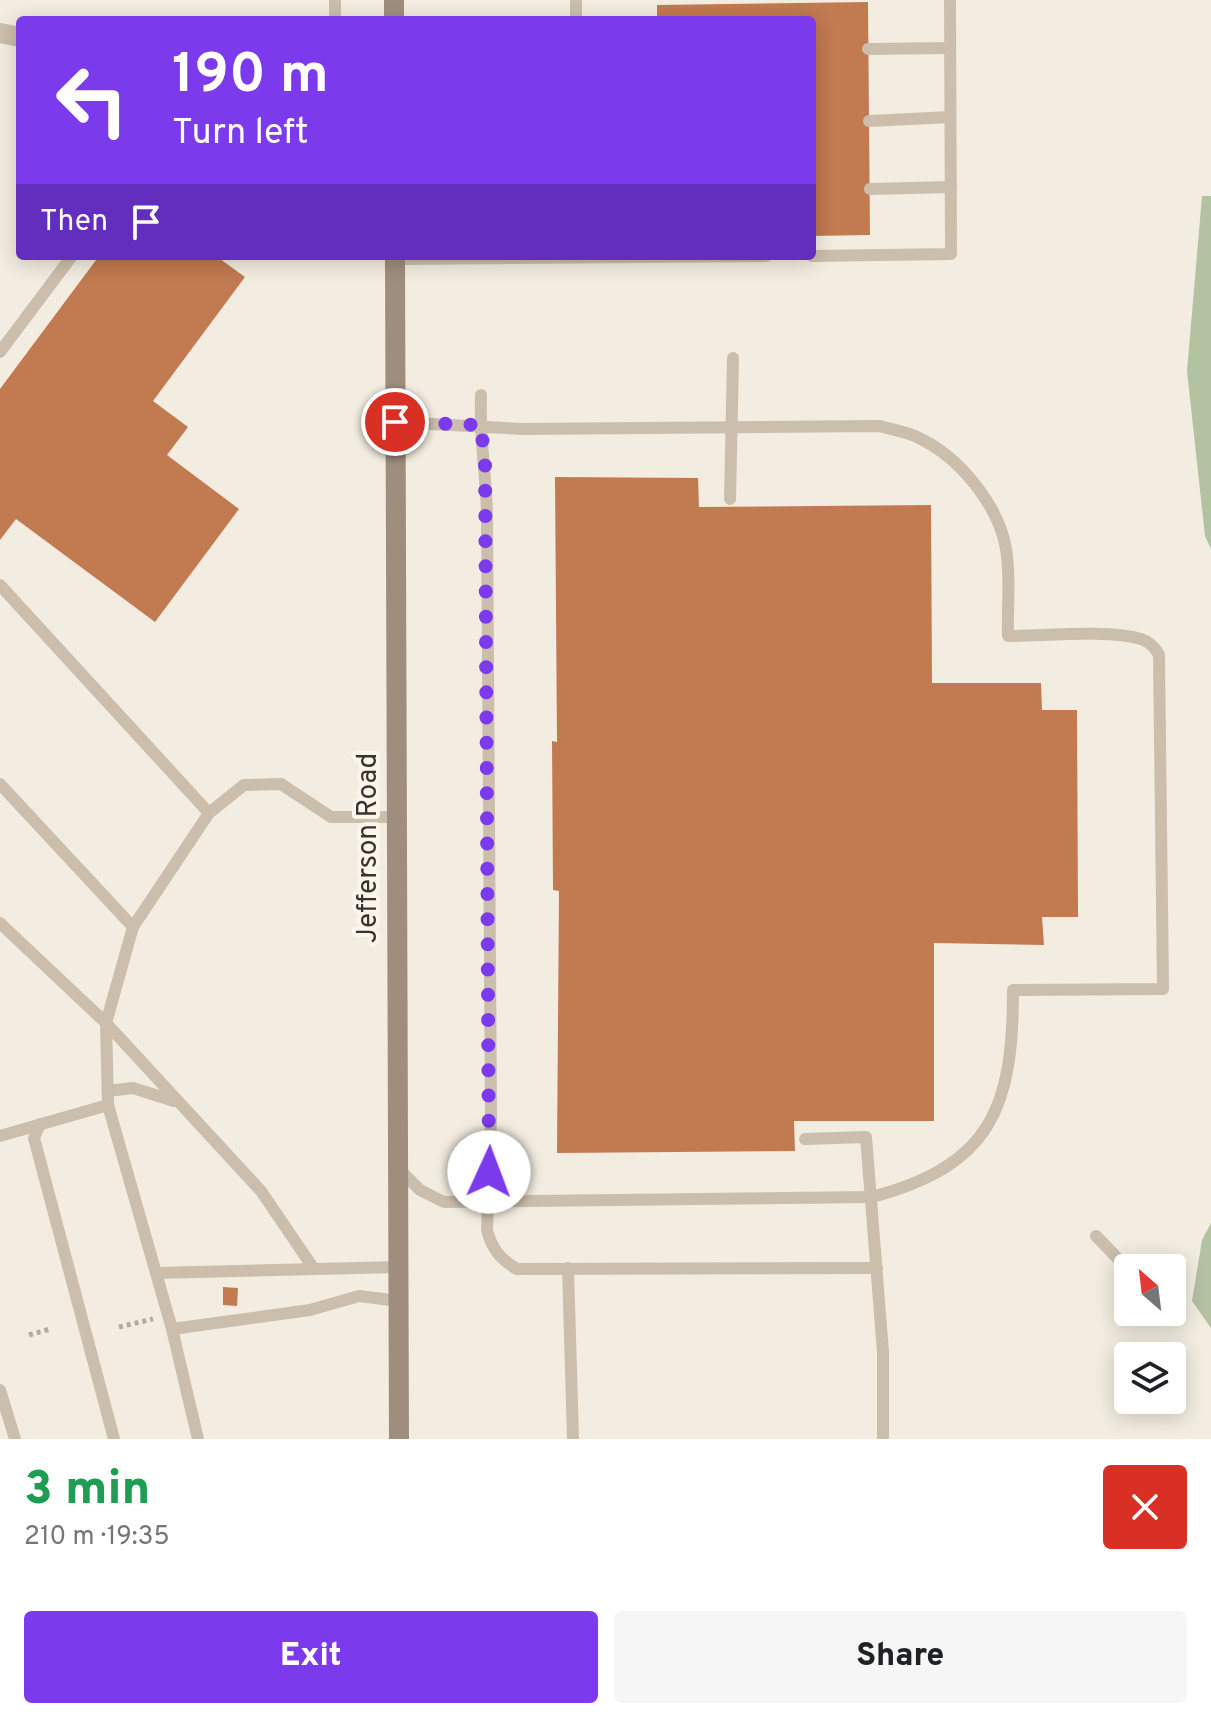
<!DOCTYPE html>
<meta charset="utf-8">
<style>
:root{--surface:#fff;--page:#f6f6f6;--text:#202124;--muted:#757577;--accent:#7c3aed}
body{margin:0;font-family:Overpass,sans-serif;background:var(--page);color:var(--text);height:100vh;display:flex;flex-direction:column;font-size:30px;white-space:nowrap}
*{box-sizing:border-box;margin:0}
p{font-size:26px;color:var(--muted)}
.icon{flex:none;width:44px;height:44px;fill:none;stroke:currentColor;stroke-width:2;stroke-linecap:round;stroke-linejoin:round}
.map{position:relative;height:1439px;overflow:hidden}
.drawer{display:flex;flex-direction:column;background:var(--surface);flex:1}
.drawer>*{flex:none}
.top-card{position:absolute;left:16px;top:16px;width:800px;height:244px;border-radius:8px;box-shadow:0 4px 20px #0003;background:#7c3aed;color:#fff;overflow:hidden}
.needle{width:52px;rotate:332deg}
.fabs{position:absolute;left:1114px;top:1254px;display:grid;gap:16px}
.fabs a{display:grid;place-items:center;width:72px;height:72px;border-radius:8px;background:var(--surface);box-shadow:0 4px 20px #0003;font-size:40px}
.pin{position:absolute;display:grid;place-items:center;width:68px;height:68px;color:#fff;margin:-34px;border:4px solid #fff;border-radius:50%;box-shadow:0 2px 8px #0007}
.me{position:absolute;width:88px;margin:-44px;rotate:2deg;stroke-linejoin:round;filter:drop-shadow(0 0 6px #0008)}
.turn{display:flex;align-items:center;gap:28px;height:168px;padding:0 24px;font-size:36px}
.turn .icon{width:104px;height:104px;stroke-width:2.5}
.turn b{display:block;font-size:56px;line-height:68px}
.then{display:flex;align-items:center;height:76px;padding:0 24px;background:#0003;gap:16px;font-size:30px}
.round{display:grid;place-items:center;flex:none;width:84px;height:84px;border-radius:8px;background:var(--page)}
.summary{display:flex;align-items:center;justify-content:space-between;height:136px;padding:0 24px}
h1{font-size:48px;font-weight:800;line-height:60px;color:#1e9e55}
.button{display:flex;gap:16px;margin-top:auto;padding:16px 24px}
.button a{flex:1;height:92px;border-radius:8px;background:var(--accent);color:#fff;font-size:32px;font-weight:800;line-height:92px;text-align:center}
.button a+a{background:var(--page);color:var(--text)}
.map>svg:first-child{display:block}
</style>
<div class="map">
<svg width="1211" height="1439" viewBox="0 0 1211 1439">
<rect width="100%" height="100%" fill="#f3ede1"/>
<g fill="#b3c2a1">
<polygon points="1202,196 1211,196 1211,549 1205,536 1187,371"/>
<polygon points="1211,1223 1211,1328 1192,1301 1202,1240"/>
</g>
<g fill="#c27a50">
<polygon points="868,2 870,235 812,236 812,20 657,20 657,5"/>
<polygon points="99,256 216,256 245,277 153,401 188,427 167,455 239,509 155,622 16,519 0,540 0,389"/>
<polygon points="555,477 698,478 699,507 931,505 932,683 1041,683 1042,710 1077,710 1078,917 1042,917 1044,945 934,943 934,1121 794,1121 795,1151 557,1153 559,891 553,890 552,741 557,742"/>
<polygon points="223,1287 238,1288 237,1306 223,1305"/>
</g>
<g fill="none" stroke-linecap="round" stroke-linejoin="round">
<g stroke="#b7a997" stroke-width="5" stroke-dasharray="4 4" stroke-linecap="butt">
<polyline points="119,1327 153,1319"/>
<polyline points="29,1335 50,1329"/>
</g>
<g stroke="#cbbead" stroke-width="12">
<polyline points="335,0 335,20"/>
<polyline points="576,0 576,20"/>
<polyline points="868,49 950,48"/>
<polyline points="869,121 950,117"/>
<polyline points="870,189 951,187"/>
<polyline points="812,256 951,254 950,0"/>
<polyline points="395,259 766,256"/>
<polyline points="0,352 72,256"/>
<path d="M481 395C479 434 486 474 487 514L491 1116 487 1230C492 1249 500 1259 517 1269L877 1268"/>
<path d="M395 422 522 429 880 426C893 430 909 432 921 439 960 458 999 506 1006 549 1011 576 1007 608 1008 636 1043 636 1109 629 1141 639 1150 642 1155 647 1159 655L1163 989 1013 990C1013 1107 992 1165 872 1197L444 1202 420 1190 398 1168"/>
<polyline points="730,499 733,358"/>
<polyline points="0,585 209,813"/>
<polyline points="0,784 133,927"/>
<polyline points="0,923 106,1023 108,1105 172,1329 198,1439"/>
<polyline points="108,1091 133,1088 174,1101"/>
<polyline points="40,1124 34,1138 114,1439"/>
<polyline points="0,1136 108,1105"/>
<polyline points="805,1139 866,1137 883,1352 883,1439"/>
<polyline points="1096,1236 1128,1269"/>
<polyline points="568,1268 573,1439"/>
<polyline points="314,1269 261,1191 106,1023 133,927 209,813 244,785 281,784 331,817 397,817"/>
<polyline points="156,1273 399,1267"/>
<polyline points="1125,1313 1128,1308"/>
<polyline points="172,1329 310,1310 359,1296 399,1301"/>
<polyline points="0,1390 15,1439"/>
</g>
<polyline stroke="#cbbead" stroke-width="20" points="0,33 20,37"/>
<g stroke="#9f8e7e" stroke-width="20">
<polyline points="394,0 394,20"/>
<polyline points="395,256 399,1439"/>
</g>
</g>
<g fill="none" stroke-linecap="round" stroke-linejoin="round">
<polyline stroke="#7c3aed" stroke-width="14" stroke-dasharray="0 25.2" points="395,422 480,425 485,456 489,1172"/>
</g>
<g text-anchor="middle" dominant-baseline="central" stroke-width="8" stroke-linejoin="round" paint-order="stroke">
<g font-size="28" fill="#3a322b" stroke="#faf6ee">
<text transform="translate(369 848) rotate(-90)">Jefferson Road</text>
</g>
</g>
</svg>
<div class="fabs">
<a><svg class="needle" viewBox="-14 -14 28 28"><path d="M0-13l5 13h-10z" fill="#e53935"/><path d="M0 13l5-13h-10z" fill="#757577"/></svg></a>
<a><svg class="icon" aria-label="layers" viewBox="0 0 24 24"><path d="M12 4l9 5-9 5-9-5zM3 14l9 5 9-5"/></svg></a>
</div>
<div class="pin" style="left:395px;top:422px;background:#d93025"><svg class="icon" aria-label="arrive" viewBox="0 0 24 24"><path d="M6 21V4h12l-3 4 3 4H6"/></svg></div>
<svg class="me" style="left:489px;top:1172px" viewBox="-20 -20 40 40"><circle r="19" fill="#fff"/><path d="M0-13L10 11 0 6-10 11z" fill="#7c3aed"/></svg>
<div class="top-card">
<div class="turn"><svg class="icon" aria-label="left" viewBox="0 0 24 24"><path d="M17 20v-9H6M10 6l-5 5 5 5"/></svg><div><b>190 m</b>Turn left</div></div>
<div class="then">Then<svg class="icon" aria-label="arrive" viewBox="0 0 24 24"><path d="M6 21V4h12l-3 4 3 4H6"/></svg></div>
</div>
</div>
<section class="drawer">
<div class="summary"><div><h1>3 min</h1><p>210 m · 19:35</p></div><a class="round" style="background:#d93025;color:#fff"><svg class="icon" aria-label="close" viewBox="0 0 24 24"><path d="M6 6l12 12M18 6L6 18"/></svg></a></div>
<div class="button"><a>Exit</a><a>Share</a></div>
</section>
